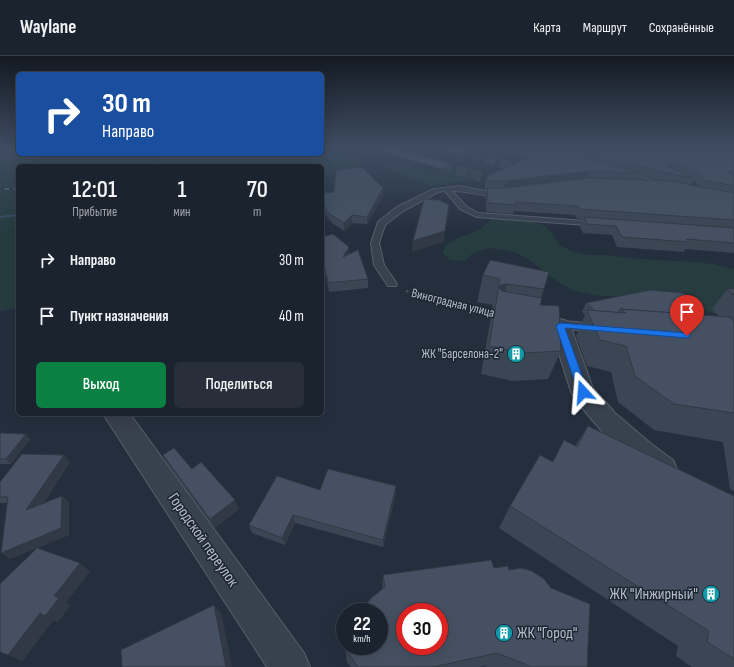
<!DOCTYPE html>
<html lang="ru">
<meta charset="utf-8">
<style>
:root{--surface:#1b232e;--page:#282f3a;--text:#f1f3f6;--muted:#a0a4aa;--line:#39404a;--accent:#0b8043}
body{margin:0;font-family:"Sofia Sans Condensed",sans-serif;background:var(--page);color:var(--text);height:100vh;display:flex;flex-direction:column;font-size:15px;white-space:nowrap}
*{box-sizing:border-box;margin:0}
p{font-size:13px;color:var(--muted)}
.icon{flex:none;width:22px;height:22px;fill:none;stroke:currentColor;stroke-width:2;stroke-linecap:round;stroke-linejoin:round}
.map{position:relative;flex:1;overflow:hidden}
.sheet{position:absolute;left:16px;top:108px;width:308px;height:252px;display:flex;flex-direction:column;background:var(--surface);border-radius:6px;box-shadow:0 4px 16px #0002,0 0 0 1px var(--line)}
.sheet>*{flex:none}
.banner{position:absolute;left:16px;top:16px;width:308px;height:84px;border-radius:6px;box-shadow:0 4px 16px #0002,0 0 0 1px var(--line);background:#1a4fa0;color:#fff;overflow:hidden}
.speed{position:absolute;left:336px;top:547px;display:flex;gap:8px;font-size:20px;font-weight:700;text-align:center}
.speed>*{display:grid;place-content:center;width:52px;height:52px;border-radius:50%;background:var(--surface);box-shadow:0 4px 16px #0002,0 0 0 1px var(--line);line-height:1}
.speed small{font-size:10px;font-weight:400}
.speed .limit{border:6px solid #d22;background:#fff;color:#111}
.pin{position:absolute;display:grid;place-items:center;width:34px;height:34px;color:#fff;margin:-41px -17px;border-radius:50% 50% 50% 0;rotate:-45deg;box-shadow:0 0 4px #0007}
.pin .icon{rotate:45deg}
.me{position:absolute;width:44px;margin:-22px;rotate:341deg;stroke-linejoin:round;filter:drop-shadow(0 0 3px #0008)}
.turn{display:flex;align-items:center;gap:14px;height:84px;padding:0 20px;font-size:18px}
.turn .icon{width:52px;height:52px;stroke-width:2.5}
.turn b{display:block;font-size:28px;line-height:34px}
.eta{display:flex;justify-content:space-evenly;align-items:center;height:68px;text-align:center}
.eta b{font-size:24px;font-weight:600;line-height:28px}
.primary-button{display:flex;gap:8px;margin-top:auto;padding:8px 20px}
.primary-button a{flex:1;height:46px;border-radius:6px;background:var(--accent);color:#fff;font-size:16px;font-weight:600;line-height:46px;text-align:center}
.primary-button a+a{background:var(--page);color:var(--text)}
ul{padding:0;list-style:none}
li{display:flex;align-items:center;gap:12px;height:56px;padding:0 20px}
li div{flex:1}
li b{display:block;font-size:15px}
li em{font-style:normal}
header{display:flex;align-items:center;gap:24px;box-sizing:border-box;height:56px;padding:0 20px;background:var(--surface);border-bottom:1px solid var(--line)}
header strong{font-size:19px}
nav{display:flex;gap:22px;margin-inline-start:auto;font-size:14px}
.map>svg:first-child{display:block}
</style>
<header>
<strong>Waylane</strong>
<nav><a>Карта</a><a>Маршрут</a><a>Сохранённые</a></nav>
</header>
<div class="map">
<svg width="734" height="611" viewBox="0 0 734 611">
<rect width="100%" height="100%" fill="#242f3e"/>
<g fill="#263c3f">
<path d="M406 92H433L435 94C428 101 413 99 405 94Z"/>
<polygon points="322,94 357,102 359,104 357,109 322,120 322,110 18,110 18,252 0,255 0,98 18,95 18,98 54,98 31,105 37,109 126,109 154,107 172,98 322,98"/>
<path d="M396 107C410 112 446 122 459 109L487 117 471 124 432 130 378 109Z"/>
<path d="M497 161 532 166 543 169 550 175 560 189 571 195 587 199H603L655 204 695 206 713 208 734 213V262C706 256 680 246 651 242 627 238 602 243 579 236 551 228 535 200 506 194 489 191 476 191 465 205L450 204 443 197 445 190C456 180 470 179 482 172 488 168 490 162 497 161Z"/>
</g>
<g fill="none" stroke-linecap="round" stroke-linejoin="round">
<polygon fill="#394c67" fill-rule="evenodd" points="18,158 18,160 0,162 0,160"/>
<g stroke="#3a4453" stroke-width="10" stroke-dasharray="10 5.5" stroke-linecap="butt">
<polyline points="456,94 538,118"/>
<polyline points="442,109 514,131"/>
</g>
<defs>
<g id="lane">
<polygon points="621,115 666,128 667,129 664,131 619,118 618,117"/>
<path d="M460 130 485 135H504L508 137C497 145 466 134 452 135L466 150 478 157 600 166 604 168 600 170 477 161 460 153 445 135 438 136 403 155 385 169 379 187 384 209 397 228 396 230H388L374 209 371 187 378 166 397 151 434 133Z"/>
<polygon points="552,264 597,268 601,269 603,272 601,275 597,276 548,271 546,268 548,265"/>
</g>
<g id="street">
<path d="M560 263 567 265 570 269 593 332 615 357 650 387 673 404 677 413 673 422C669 423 665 426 661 425 639 420 583 356 571 336L550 269 553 265Z"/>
<polygon points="103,358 130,358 304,597 310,611 267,611"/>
</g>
<g id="primary">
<polygon points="376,92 390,92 446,107 447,109 442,112 378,94"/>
<polygon points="440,92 458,92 461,94 456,97 442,94"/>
</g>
</defs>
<use href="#lane" stroke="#565f6c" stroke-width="2"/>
<use href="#street" stroke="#565f6c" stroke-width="2"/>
<use href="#primary" stroke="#414a57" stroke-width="2"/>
<polyline stroke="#44595c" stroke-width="2" stroke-dasharray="2.5 2.5" stroke-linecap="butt" points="406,235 494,258"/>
<use href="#lane" fill="#38414e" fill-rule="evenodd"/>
<use href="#street" fill="#38414e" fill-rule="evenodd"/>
<use href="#primary" fill="#56606e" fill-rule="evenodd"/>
<defs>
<polyline id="rail" points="0,133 18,133"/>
</defs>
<use href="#rail" stroke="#5a6575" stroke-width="2"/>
<use href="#rail" stroke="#1d2633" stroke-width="1.5" stroke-dasharray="4.5" stroke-linecap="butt"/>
</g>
<g fill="#3b4654" fill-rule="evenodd">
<polygon points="0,92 16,92 17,104 1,104 0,103"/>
<path d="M503 92H734V197L685 193 684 196 617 191 612 179 583 177 580 171 583 163 576 162 575 159 514 155 513 158 486 156V140L487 134H485V128L487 120 525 103ZM639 119 664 125 637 124ZM693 125 697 127 698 130 691 129Z"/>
<polygon points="383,132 383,140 367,168 352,167 344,175 332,167 327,161 322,145 322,137"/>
<polygon points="322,181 349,198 368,223 368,232 329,236 322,204"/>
<polygon points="483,219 544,233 541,242 540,249 561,295 548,323 513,325 481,318 493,249 477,246"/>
<polygon points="727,233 734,233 734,435 730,433 723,386 654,374 618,346 611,316 587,310 576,280 585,259 582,256 586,247 719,260 712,253"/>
<polygon points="588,370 734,440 734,611 692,611 676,600 678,590 499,472 510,450 553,406 564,384 575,390"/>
<polygon points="0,377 30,383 11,408 0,408"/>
<polygon points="163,399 192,413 239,453 215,472 168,408"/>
<polygon points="70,406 43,448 62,440 69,447 69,479 37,492 90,515 66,546 70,549 58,566 53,564 22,605 36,492 10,503 7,447 0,447 0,426"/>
<polygon points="320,434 396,437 383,491 295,467 285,489 252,477 249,469"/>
<polygon points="494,512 509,514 587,611 487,611 484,610 479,611 351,611 347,606 345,592 379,590 383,519"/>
</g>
<g fill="#303945">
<polygon points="14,92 16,92 17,104 15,101"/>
<polygon points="674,107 671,115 665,116 664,117 668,108"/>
<polygon points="589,115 586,124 504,134 506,125"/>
<polygon points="383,132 383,140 367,168 367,161"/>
<polygon points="352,159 352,167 344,175 344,167"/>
<polygon points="445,175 444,186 412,196 413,185"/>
<polygon points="349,191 349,199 343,201"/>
<polygon points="507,228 499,255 499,232 501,229"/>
<polygon points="26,378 30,383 11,408 6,403"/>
<polygon points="64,399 70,406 34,461 26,454"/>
<polygon points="396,430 396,437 383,491 383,484"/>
<polygon points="62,440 69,447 69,479 10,503 1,497"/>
<polygon points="235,444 239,453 215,472 210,463"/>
<polygon points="293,459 295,467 285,489 282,482"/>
<polygon points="80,507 90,515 66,546 70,549 58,566 45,560 54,540"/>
<polygon points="214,549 222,559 232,611 226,611"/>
<polygon points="40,557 53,564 22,605 8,599"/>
</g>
<g fill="#455162" stroke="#303945" fill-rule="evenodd">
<polygon points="0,92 14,92 15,101 0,100"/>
<polygon points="520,92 559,92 591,104 640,117 589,115 506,125 487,125 487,120 527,102 538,100"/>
<polygon points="577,92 722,92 734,95 734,116 727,116 734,120 734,130 704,124 701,118 674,107 668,108 667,110 694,123 621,106"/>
<polygon points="362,111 383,132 367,161 352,159 344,167 331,159 326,154 322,137 334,136 336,114"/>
<polygon points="589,122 671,125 734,137 734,164 580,153 578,150 515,146 516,149 488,147 487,132 506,132"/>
<polygon points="424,143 439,144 449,149 445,175 413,185"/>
<polygon points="584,161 734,172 734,187 686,183 689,186 622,181 616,170 587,168"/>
<polygon points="333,178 349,191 343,201 358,194 368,223 328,227 322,198 322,181"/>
<polygon points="490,204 549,216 544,233 507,228 501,229 499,232 502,235 542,242 540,249 559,250 561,295 523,297 489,290 500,223 483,219"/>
<polygon points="727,233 734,233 734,239"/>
<polygon points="650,234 684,237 702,259 620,253 618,257 595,255 586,247"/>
<polygon points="620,253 729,261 734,266 734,357 674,348 635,320 626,290 600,284 587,254 626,257"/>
<polygon points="588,370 734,440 734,603 707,586 709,575 510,450 540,399 553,406 564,384 577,391"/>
<polygon points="0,377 26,378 6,403 0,403"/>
<polygon points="174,392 192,413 201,406 235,444 210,463 163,399"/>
<polygon points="22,398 64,399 26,454 62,440 61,472 1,497 8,441 0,441 0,426"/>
<polygon points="328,413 396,430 383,484 293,459 282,482 249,469 277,420 320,434"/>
<polygon points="37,492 80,507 54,540 59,542 45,560 40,557 8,599 0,596 0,528"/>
<path d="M491 504 494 512 508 510 509 514 521 512 532 515 544 523 551 532 590 548 587 611H531L525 608 497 597 433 611H358L345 592 348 590H379V556H365V552L370 543 385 531 383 519ZM405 556H439V590H405Z"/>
<polygon points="214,549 226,611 122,611 121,594"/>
</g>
<linearGradient id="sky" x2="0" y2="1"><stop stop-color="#141a22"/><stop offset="0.52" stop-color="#3f4d63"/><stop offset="1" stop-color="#3f4d63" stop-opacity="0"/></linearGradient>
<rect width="734" height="177" fill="url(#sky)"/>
<polygon fill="#1a73e8" stroke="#114b97" points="560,267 687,277 691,280 687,282 565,272 588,336 587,339 580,339 578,336 556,270"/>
<defs>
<symbol id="building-disc" viewBox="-11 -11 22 22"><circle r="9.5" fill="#0f9aa8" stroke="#1d2633"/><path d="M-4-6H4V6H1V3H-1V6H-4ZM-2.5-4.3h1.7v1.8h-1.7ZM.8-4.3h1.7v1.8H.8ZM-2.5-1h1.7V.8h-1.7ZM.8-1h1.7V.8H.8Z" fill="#fff"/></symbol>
</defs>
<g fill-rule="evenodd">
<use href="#building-disc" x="506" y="288" width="20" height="20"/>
<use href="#building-disc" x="701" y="528" width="20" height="20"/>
<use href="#building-disc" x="494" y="567" width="20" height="20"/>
</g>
<g text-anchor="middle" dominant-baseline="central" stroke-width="3" stroke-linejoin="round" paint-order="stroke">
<g font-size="13" fill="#b4bcc9" stroke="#1d2633">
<text transform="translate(453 247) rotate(14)">Виноградная улица</text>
</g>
<g font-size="13" fill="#b4bcc9" stroke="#1d2633" text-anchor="end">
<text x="503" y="298">ЖК "Барселона-2"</text>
</g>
<g font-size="16" fill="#b4bcc9" stroke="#1d2633">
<text transform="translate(203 484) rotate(55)">Городской переулок</text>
</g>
<g font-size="16" fill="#b4bcc9" stroke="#1d2633" text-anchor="end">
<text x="698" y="538">ЖК "Инжирный"</text>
<text x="517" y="577" text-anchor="start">ЖК "Город"</text>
</g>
</g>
</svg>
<div class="speed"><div>22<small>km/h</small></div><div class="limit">30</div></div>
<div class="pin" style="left:687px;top:280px;background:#d93025"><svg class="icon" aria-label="arrive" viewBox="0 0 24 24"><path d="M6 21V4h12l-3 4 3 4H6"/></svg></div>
<svg class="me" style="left:583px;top:336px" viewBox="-20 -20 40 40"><path d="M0-17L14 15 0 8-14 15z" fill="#1a73e8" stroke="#fff" stroke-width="4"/></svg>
<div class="banner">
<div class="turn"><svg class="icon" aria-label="right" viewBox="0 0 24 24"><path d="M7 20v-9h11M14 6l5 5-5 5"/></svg><div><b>30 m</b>Направо</div></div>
</div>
<section class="sheet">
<div class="eta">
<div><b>12:01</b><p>Прибытие</p></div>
<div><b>1</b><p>мин</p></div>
<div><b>70</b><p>m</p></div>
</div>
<ul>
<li><svg class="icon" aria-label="right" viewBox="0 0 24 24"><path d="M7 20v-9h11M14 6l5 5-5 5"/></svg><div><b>Направо</b></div><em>30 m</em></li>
<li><svg class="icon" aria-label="arrive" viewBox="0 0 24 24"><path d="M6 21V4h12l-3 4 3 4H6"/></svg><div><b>Пункт назначения</b></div><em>40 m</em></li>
</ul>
<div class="primary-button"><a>Выход</a><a>Поделиться</a></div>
</section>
</div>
